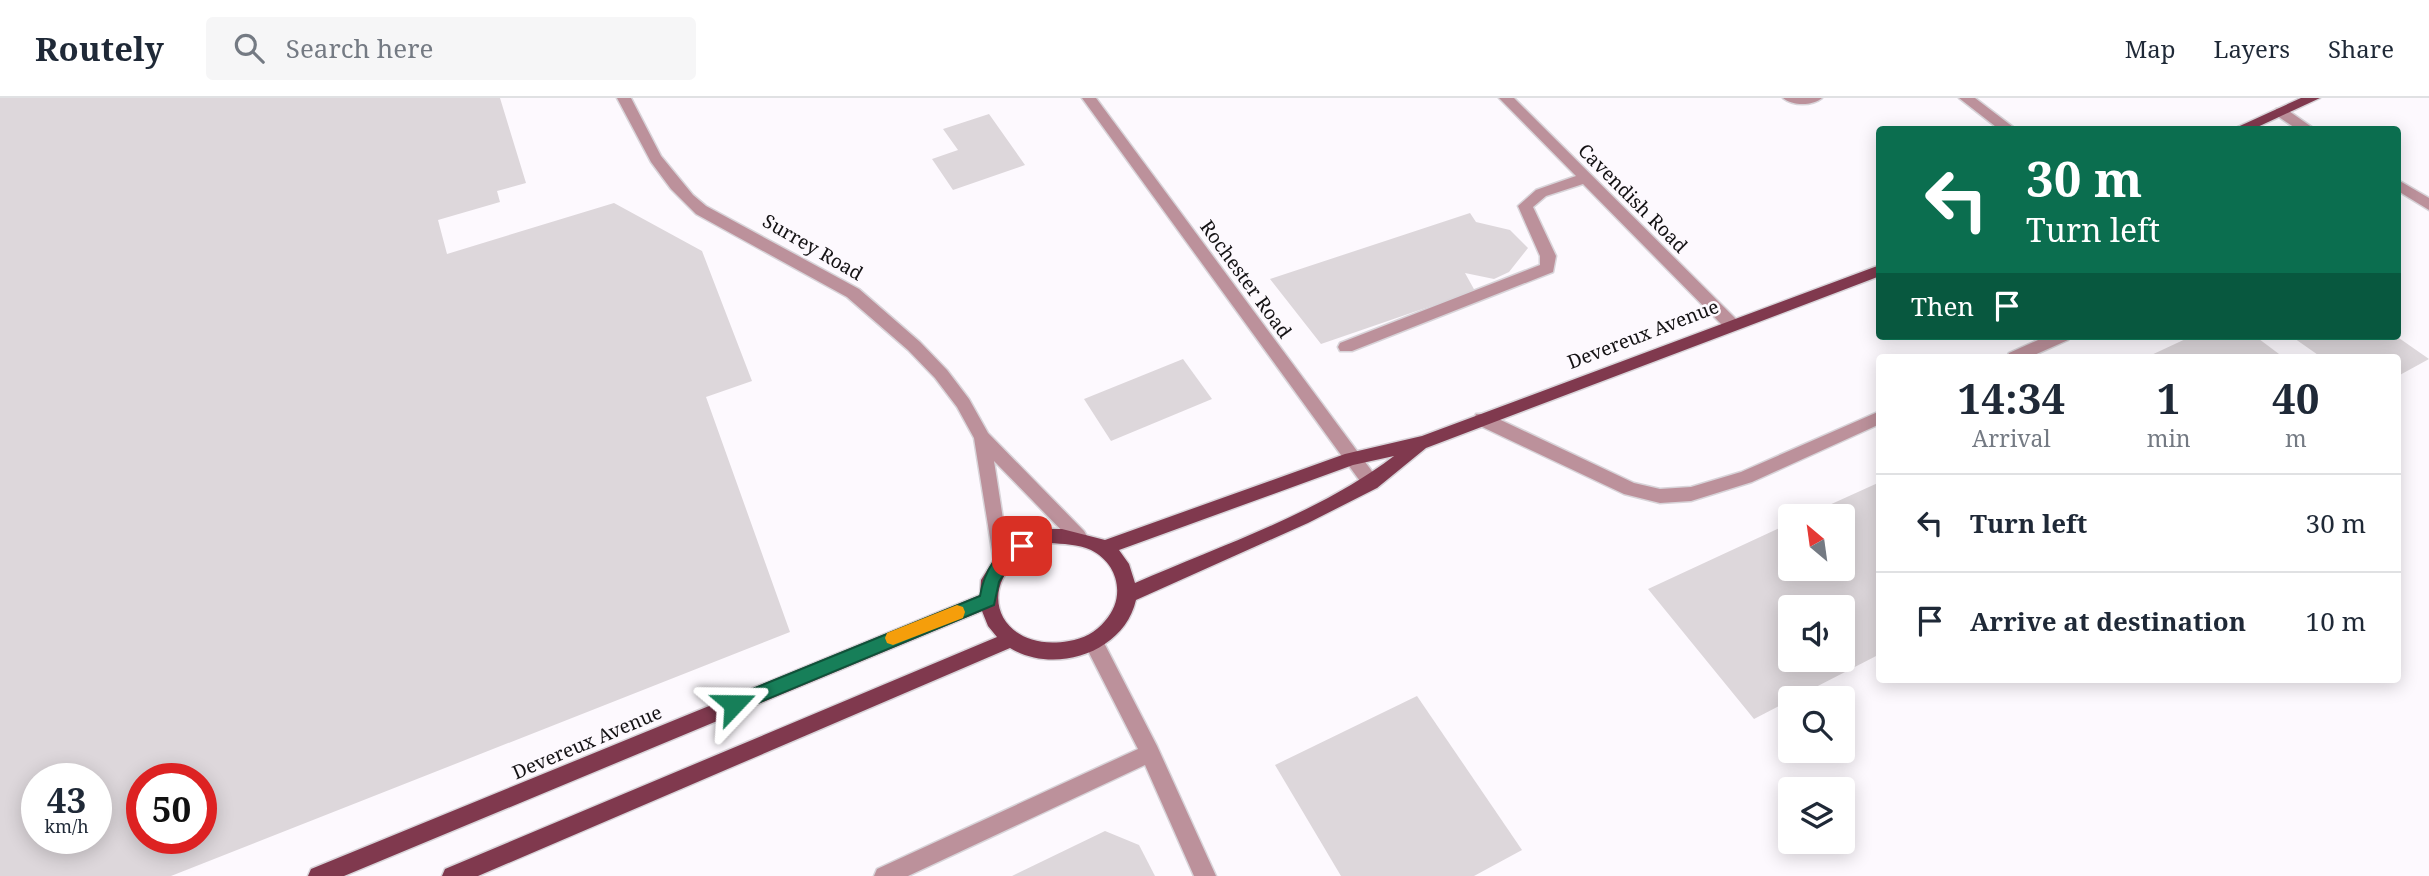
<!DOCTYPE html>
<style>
:root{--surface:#fff;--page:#f6f6f7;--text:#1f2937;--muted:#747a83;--line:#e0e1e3}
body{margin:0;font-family:"Noto Serif",serif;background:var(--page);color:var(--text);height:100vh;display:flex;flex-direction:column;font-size:26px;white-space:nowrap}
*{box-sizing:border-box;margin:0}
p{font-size:23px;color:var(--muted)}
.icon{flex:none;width:38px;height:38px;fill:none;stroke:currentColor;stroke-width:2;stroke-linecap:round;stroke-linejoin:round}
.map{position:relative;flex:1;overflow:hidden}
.sheet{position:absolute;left:1876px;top:256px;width:525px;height:329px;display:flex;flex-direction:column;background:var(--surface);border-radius:7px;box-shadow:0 4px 18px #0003}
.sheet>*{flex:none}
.guide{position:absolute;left:1876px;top:28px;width:525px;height:214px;border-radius:7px;box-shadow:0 4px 18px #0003;background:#0b6e4f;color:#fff;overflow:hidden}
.needle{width:46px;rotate:331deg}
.controls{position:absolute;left:1778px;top:406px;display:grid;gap:14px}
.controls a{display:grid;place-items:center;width:77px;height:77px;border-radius:7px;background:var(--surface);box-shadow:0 4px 18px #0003;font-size:35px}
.speed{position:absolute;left:21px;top:665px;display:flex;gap:14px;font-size:35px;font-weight:700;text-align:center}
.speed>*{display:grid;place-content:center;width:91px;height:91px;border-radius:50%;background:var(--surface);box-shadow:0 4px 18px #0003;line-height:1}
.speed small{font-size:18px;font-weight:400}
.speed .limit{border:10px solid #d22;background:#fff;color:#111}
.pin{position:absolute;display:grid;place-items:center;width:60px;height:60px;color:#fff;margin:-30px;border-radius:14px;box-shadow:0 4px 10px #0006}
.me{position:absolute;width:77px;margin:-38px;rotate:67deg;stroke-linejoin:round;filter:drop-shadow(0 0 5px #0008)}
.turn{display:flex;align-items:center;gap:24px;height:147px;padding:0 35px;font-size:32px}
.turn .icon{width:91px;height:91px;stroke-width:2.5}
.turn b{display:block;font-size:49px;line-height:60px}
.then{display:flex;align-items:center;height:66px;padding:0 35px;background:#0003;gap:14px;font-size:26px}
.eta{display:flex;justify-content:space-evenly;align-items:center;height:119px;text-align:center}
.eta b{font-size:42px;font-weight:700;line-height:49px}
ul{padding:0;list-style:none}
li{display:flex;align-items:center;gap:21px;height:98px;padding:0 35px;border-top:2px solid var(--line)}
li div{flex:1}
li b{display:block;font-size:26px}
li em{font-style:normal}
header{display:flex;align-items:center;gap:42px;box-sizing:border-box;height:98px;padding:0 35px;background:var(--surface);border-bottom:2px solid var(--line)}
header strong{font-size:33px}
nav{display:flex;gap:38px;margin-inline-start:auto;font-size:24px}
.search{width:490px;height:63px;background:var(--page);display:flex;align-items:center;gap:18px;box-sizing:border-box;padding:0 24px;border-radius:7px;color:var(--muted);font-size:26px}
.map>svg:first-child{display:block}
</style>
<header>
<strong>Routely</strong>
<div class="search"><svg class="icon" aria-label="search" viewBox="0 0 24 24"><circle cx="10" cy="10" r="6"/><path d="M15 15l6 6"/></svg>Search here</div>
<nav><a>Map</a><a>Layers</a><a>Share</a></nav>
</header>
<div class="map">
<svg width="2429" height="778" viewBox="0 0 2429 778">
<rect width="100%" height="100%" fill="#fdf9fe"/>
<g fill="#ddd7db" fill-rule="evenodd">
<path d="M0 0H500L526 85 497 93 500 104 438 122 447 156 614 105 702 153 752 283 706 299 790 534 171 778H0ZM37 681H96V740H37ZM142 681H201V740H142Z"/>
<polygon points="989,16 1025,67 953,92 932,61 958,52 943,31"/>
<polygon points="1470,115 1476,124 1510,132 1528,150 1509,174 1494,181 1465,175 1475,193 1321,246 1270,181"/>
<polygon points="2192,238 2255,238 2283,259 2147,259"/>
<polygon points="2291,238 2396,238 2429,261 2398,278 2398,259 2321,259"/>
<polygon points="1183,261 1212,301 1111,343 1084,301"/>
<path d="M1880 384V556L1754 621 1648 491 1790 425V471H1843V418H1805ZM1790 509H1843V562H1790Z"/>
<polygon points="1417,598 1522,752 1474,778 1341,778 1275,667"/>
<polygon points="1105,733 1139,747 1155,778 1012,778"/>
</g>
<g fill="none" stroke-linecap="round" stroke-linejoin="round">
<defs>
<g id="minor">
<polygon points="617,0 631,0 661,58 693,97 706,108 859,191 920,244 947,272 969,301 988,335 1084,433 1087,438 1084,443 1078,445 1072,443 994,363 1010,466 1007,471 1001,474 995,471 974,340 957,309 935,280 908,252 847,199 696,116 671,91 651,64"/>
<polygon points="1082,0 1096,0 1377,380 1380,385 1377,390 1365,390"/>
<polygon points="1499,0 1514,0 1738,223 1740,227 1738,231 1726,231 1583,86 1546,98 1533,109 1556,158 1553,174 1352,253 1340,253 1338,249 1340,245 1540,167 1540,158 1518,108 1536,92 1576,78"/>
<path d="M1783 0H1822C1812 8 1793 8 1783 0Z"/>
<polygon points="1959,0 1975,0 2017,32 2000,32"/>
<polygon points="2281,10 2286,11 2316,32 2298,32 2276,17 2276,11"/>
<polygon points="2398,82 2429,100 2429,112 2398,93"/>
<polygon points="2047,238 2070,238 2068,242 2030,259 2007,259 2009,255"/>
<polygon points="1880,313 1880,326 1752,384 1691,403 1660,405 1624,396 1476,326 1474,321 1476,316 1488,316 1634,385 1660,391 1691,389 1741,374"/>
<polygon points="1094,537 1101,539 1157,648 1216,778 1194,778 1145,667 908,778 874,778 877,771 1138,651 1084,545 1087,539"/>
</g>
<g id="major">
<polygon points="2301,0 2320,0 2251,32 2231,32"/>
<path d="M1880 167V178L1426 350 1377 390 1308 425 1136 502C1124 555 1054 577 1010 550L478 778H442L445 771 997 539 988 528 982 513 344 778H308L311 771 980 497 981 482 996 458 1026 438 1049 431H1062L1105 442 1345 356 1422 338ZM1394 358C1319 415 1222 447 1135 485L1129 466 1119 452 1353 367ZM1049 445C1063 446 1078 446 1091 452 1119 466 1126 500 1105 523 1096 534 1083 541 1069 543 992 557 967 473 1049 445Z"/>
</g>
</defs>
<use href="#minor" stroke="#d8d4d9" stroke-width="3"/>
<use href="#major" stroke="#d8d4d9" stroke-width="3"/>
<use href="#minor" fill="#bc919b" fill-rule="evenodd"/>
<use href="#major" fill="#80394e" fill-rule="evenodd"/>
</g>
<path fill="#177f59" stroke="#0f533a" stroke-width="2" d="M1022 441 1028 443 1030 448 1007 471 999 484 994 507 741 612 734 614 728 612 725 606 728 601 980 498C984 474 998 449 1022 441Z"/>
<polygon fill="#f59e0b" points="957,507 963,509 965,514 963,520 893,547 887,545 885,540 887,535"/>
<g text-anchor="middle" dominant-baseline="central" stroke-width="5" stroke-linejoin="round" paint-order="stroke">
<g font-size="19" fill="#141214" stroke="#fdf9fe">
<text transform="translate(1633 100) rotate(45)">Cavendish Road</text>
<text transform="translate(813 149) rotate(30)">Surrey Road</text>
<text transform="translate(1246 181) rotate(54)">Rochester Road</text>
<text transform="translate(1643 236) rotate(-21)">Devereux Avenue</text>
<text transform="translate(587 644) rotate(-23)">Devereux Avenue</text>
</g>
</g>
</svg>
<div class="controls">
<a><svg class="needle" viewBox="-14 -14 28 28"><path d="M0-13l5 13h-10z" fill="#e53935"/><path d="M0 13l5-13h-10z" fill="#747a83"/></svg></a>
<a><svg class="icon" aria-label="sound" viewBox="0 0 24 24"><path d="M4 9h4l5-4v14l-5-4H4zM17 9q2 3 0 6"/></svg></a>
<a><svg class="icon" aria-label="search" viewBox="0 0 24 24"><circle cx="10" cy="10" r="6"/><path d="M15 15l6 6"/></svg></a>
<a><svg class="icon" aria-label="layers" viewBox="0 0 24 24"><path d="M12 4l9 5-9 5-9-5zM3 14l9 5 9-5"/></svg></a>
</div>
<div class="speed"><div>43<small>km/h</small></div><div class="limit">50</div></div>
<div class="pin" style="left:1022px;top:448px;background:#d93025"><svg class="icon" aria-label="arrive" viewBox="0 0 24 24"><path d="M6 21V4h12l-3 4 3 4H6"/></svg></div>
<svg class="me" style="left:734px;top:606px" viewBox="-20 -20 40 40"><path d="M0-17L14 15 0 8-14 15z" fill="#177f59" stroke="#fff" stroke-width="4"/></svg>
<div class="guide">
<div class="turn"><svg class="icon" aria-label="left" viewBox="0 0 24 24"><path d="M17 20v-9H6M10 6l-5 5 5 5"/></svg><div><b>30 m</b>Turn left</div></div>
<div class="then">Then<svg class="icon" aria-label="arrive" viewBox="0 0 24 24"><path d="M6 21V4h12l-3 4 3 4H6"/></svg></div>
</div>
<section class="sheet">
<div class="eta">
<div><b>14:34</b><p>Arrival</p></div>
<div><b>1</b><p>min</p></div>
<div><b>40</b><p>m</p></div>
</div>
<ul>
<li><svg class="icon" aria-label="left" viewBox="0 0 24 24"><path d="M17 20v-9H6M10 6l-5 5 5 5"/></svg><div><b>Turn left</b></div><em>30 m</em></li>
<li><svg class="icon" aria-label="arrive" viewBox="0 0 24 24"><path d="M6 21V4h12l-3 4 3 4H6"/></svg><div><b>Arrive at destination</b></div><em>10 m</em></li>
</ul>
</section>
</div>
